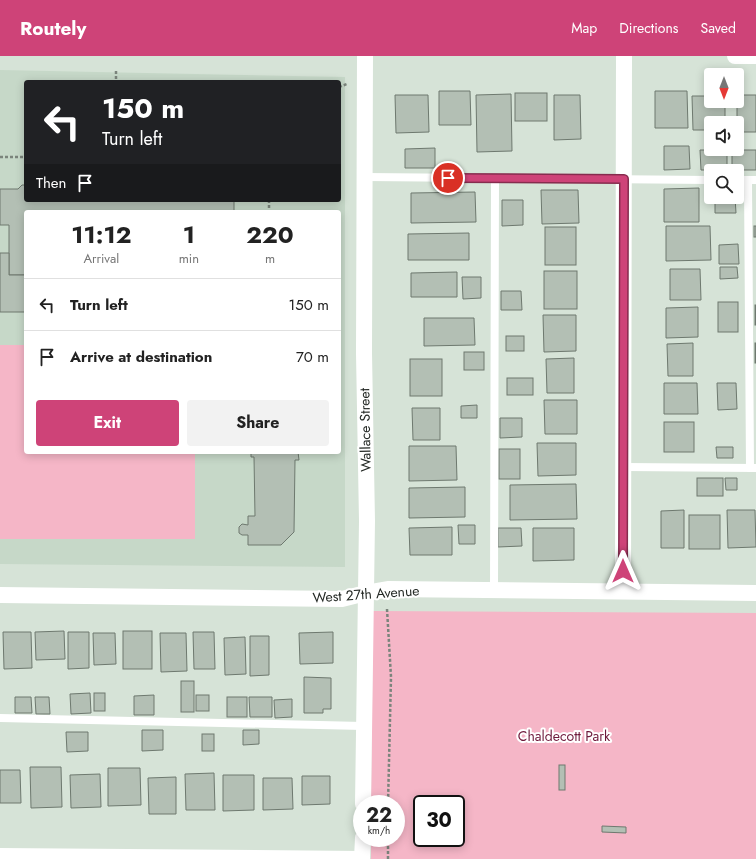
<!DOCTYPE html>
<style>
:root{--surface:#fff;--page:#f2f2f2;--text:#222;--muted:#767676;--line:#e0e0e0;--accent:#ce4378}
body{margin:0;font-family:Jost,sans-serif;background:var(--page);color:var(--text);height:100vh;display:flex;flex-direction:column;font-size:15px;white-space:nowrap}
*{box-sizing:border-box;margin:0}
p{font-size:13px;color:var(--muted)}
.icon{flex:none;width:22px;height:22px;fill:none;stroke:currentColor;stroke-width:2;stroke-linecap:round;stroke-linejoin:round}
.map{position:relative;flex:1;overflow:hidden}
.sheet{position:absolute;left:24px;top:154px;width:317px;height:244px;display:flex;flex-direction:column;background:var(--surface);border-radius:4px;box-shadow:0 2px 10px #0003}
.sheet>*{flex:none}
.top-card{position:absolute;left:24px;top:24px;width:317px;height:122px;border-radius:4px;box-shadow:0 2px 10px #0003;background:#202124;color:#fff;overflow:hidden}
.needle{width:26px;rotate:180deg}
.buttons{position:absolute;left:704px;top:12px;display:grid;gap:8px}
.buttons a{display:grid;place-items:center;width:40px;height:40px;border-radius:4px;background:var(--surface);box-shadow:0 2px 10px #0003;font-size:20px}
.speed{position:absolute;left:353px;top:739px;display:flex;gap:8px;font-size:20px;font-weight:700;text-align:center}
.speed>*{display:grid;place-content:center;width:52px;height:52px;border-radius:50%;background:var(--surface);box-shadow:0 2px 10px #0003;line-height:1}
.speed small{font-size:10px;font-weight:400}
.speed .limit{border:2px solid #111;border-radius:6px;background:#fff;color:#111}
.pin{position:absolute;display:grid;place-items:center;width:34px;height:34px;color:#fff;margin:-17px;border:2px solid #fff;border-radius:50%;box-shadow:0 1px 4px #0007}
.me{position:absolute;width:44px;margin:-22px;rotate:0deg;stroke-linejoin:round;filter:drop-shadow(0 0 3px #0008)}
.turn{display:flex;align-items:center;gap:14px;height:84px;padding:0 12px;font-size:18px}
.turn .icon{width:52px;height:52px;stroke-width:2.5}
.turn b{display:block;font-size:28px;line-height:34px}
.then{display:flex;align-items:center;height:38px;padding:0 12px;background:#0003;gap:8px;font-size:15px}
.eta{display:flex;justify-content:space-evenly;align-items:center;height:68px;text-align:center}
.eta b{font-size:24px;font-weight:700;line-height:28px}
.cta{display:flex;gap:8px;margin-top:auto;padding:8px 12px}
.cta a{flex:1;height:46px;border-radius:4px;background:var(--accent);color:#fff;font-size:16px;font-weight:700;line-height:46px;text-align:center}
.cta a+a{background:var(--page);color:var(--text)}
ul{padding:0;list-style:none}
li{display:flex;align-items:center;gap:12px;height:52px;padding:0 12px;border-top:1px solid var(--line)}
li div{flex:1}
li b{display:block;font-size:15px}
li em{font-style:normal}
header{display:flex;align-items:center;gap:24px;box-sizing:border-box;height:56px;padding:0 20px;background:var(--accent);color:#fff}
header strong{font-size:19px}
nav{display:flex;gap:22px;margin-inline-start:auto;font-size:14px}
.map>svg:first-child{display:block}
</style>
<header>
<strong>Routely</strong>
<nav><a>Map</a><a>Directions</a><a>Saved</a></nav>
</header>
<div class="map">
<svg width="756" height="803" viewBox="0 0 756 803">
<rect width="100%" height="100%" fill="#d6e3d7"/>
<path fill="#c6d8c8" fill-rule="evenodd" d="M0 14 345 21V511L0 508ZM26 26H339V144H26ZM26 156H339V396H26Z"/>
<g fill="#f5b6c7" fill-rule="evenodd">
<polygon points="0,289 26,289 26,396 195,396 195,483 0,483"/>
<path d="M373 555 756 557V803H371V782H396V748H371ZM422 748H456V782H422Z"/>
</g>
<g fill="#b3bfb4" stroke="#6e796f">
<polygon points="439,35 470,35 471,69 439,69"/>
<polygon points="655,35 687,35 688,72 655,72"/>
<rect x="515" y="37" width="32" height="28"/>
<polygon points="511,38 512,95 477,96 476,39"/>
<polygon points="395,39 428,39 429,76 396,77"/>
<polygon points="554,39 580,39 581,83 554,84"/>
<rect x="737" y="39" width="19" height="37"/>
<polygon points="692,40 711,40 711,45 725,45 725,67 711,67 711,74 693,74"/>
<polygon points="664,90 689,90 690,113 664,114"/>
<polygon points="435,92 435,112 405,112 405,93"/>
<polygon points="700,94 727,94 727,114 701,114"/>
<rect x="732" y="94" width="24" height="20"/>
<polygon points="22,129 26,129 26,144 234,144 234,156 26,156 26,219 9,219 9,169 0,169 0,133 18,133"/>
<polygon points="699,132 699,166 664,166 664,133"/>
<polygon points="541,134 578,134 579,167 542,168"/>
<polygon points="475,136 476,166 411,167 411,137"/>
<polygon points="715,141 735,141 736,157 715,157"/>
<polygon points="502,144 523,144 523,169 502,170"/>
<polygon points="666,170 710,170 711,204 666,205"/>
<rect x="754" y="170" width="2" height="11"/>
<rect x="545" y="171" width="31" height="38"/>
<polygon points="469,177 469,204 408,204 408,178"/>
<polygon points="738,188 739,208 719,208 719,189"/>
<polygon points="0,197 9,197 9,219 26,219 26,256 0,256"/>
<polygon points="720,211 737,211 738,222 720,223"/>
<polygon points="670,213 700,213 701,244 670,244"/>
<rect x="544" y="215" width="33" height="38"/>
<polygon points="457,216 457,241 411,241 411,217"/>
<polygon points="462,221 481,221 481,242 463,243"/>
<polygon points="501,235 521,235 522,254 501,254"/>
<rect x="718" y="246" width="20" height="30"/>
<rect x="755" y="249" width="1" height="20"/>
<polygon points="698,251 698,281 666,282 666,252"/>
<polygon points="543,259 576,259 576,295 544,296"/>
<polygon points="424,262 474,262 475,289 424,290"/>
<rect x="506" y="280" width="18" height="15"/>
<polygon points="693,287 693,320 668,320 667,288"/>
<rect x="755" y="287" width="1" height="20"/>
<rect x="464" y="296" width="20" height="18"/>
<polygon points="574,302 574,337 547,337 546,303"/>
<rect x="410" y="303" width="32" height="37"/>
<rect x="507" y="322" width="26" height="17"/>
<polygon points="664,327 697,327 698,358 664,358"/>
<polygon points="717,327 736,327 737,353 718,354"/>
<polygon points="544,344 577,344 577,378 545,378"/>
<polygon points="477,349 477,362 461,362 461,350"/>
<polygon points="412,352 440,352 440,384 413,384"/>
<polygon points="500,362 522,362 522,381 500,382"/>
<rect x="664" y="366" width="30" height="30"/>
<polygon points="537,387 576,387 576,419 538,420"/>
<polygon points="409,390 456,390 457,424 409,425"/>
<polygon points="716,391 733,391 733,402 717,402"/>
<rect x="499" y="393" width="21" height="30"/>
<polygon points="251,396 298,396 299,404 295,404 294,476 281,489 248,489 248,479 242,479 239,477 239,471 242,468 248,469 248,460 255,460 254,401 251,401"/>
<rect x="697" y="422" width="26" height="18"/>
<polygon points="725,422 737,422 737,434 726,434"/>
<polygon points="576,428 577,463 510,464 510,429"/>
<polygon points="465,431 465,461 409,462 409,432"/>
<polygon points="684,454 684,492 661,492 661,455"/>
<polygon points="727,454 755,454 756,491 728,492"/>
<rect x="689" y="459" width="31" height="34"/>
<polygon points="458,469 475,469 475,488 459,488"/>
<polygon points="452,471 452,499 410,499 409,472"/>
<polygon points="498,472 521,472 522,490 498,491"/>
<polygon points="533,472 574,472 574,504 533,505"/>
<polygon points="64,575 65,603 36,604 35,576"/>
<rect x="123" y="575" width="29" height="38"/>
<polygon points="3,576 31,576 32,612 4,613"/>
<polygon points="68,576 89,576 89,612 68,613"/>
<polygon points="193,576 214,576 215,613 194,613"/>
<polygon points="333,576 333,607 300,608 299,577"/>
<polygon points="93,577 115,577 116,608 94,609"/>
<polygon points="160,577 186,577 187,615 161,616"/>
<polygon points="250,580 269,580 269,619 250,620"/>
<polygon points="245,581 246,618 225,619 224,582"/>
<polygon points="304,621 331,622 331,653 323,653 323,657 304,657"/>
<rect x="181" y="625" width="13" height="31"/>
<polygon points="90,637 91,657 71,658 70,638"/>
<rect x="94" y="637" width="11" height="18"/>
<polygon points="154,639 154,659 134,659 134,640"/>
<rect x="196" y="639" width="13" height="16"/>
<polygon points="15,641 31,641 32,657 15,657"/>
<polygon points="35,641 49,641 50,658 36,658"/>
<rect x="227" y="641" width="20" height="20"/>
<polygon points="249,641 272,641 272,661 250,661"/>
<polygon points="292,643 292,661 275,662 274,644"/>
<polygon points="142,674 163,674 163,694 142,695"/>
<polygon points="243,674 259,674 259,688 243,689"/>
<polygon points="66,676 88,676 88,695 67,696"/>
<rect x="202" y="678" width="12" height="17"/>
<rect x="559" y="709" width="6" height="25"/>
<polygon points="30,711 61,711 62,751 31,752"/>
<polygon points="108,712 140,712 141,749 108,750"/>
<polygon points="0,714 20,714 21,747 0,747"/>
<polygon points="214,717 215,754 186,754 185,718"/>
<polygon points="100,718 101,751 71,752 70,719"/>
<polygon points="223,719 254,719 254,754 223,755"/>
<polygon points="302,720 330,720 330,748 302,749"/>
<polygon points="176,721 176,758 149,758 148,722"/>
<polygon points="263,722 292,722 293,753 263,754"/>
<polygon points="602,770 626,771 626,777 602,776"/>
</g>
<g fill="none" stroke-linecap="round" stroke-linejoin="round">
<g stroke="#7b847c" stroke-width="2.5" stroke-dasharray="3 2" stroke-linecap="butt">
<polyline points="116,15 116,26"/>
<polyline points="339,31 347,28"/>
<polyline points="0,101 26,101"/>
<polyline points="269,144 269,156"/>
<polyline points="387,553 391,621 388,748"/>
<polyline points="388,803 388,782"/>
</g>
<g stroke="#fff" stroke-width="8">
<polyline points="365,121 711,124"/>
<polyline points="737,124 756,124"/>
<polyline points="748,124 750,412"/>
<polyline points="624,411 756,412"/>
<polyline points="494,535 495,122"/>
<polyline points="0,662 363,670"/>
</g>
<g stroke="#fff" stroke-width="16">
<polyline points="735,0 756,0"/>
<polyline points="623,535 624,0"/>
<polyline points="0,539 342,543 366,537 389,533 756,537"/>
<polyline points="363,748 367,465 364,297 365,0"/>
<polyline points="0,800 362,803"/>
<polyline points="362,803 363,782"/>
</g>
</g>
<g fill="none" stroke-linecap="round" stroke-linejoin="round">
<defs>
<polyline id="route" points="448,122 624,123 623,515"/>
</defs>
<use href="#route" stroke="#862c4e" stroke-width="10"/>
<use href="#route" stroke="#ce4378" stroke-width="7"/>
</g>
<g text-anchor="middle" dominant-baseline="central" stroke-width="4" stroke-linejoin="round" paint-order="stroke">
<g font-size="14" fill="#242925" stroke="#fff">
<text transform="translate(365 374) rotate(-91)">Wallace Street</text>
<text transform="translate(366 538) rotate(-4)">West 27th Avenue</text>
</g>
<g font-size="14" fill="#6e193b" stroke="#fff">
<text x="564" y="680">Chaldecott Park</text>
</g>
</g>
</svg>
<div class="buttons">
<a><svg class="needle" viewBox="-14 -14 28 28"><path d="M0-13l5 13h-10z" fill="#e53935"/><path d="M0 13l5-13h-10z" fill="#767676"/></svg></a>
<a><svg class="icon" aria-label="sound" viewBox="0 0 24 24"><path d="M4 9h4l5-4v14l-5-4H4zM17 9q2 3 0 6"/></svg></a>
<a><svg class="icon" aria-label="search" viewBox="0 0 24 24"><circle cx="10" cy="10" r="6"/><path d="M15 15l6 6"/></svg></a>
</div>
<div class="speed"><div>22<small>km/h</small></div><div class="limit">30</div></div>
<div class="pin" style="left:448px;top:122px;background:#d93025"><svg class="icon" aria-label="arrive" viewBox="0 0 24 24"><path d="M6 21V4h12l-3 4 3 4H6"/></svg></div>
<svg class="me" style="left:623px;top:515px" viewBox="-20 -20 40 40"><path d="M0-17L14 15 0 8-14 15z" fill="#ce4378" stroke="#fff" stroke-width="4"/></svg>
<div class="top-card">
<div class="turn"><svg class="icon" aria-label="left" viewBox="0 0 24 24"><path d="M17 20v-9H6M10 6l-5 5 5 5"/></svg><div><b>150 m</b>Turn left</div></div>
<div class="then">Then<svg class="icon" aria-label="arrive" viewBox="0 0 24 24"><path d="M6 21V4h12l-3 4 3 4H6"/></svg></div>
</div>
<section class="sheet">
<div class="eta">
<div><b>11:12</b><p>Arrival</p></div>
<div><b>1</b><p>min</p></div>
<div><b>220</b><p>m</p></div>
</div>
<ul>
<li><svg class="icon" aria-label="left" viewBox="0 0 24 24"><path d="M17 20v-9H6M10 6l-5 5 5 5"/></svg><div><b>Turn left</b></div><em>150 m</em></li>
<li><svg class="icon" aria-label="arrive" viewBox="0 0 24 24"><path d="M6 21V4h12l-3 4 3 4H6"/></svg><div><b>Arrive at destination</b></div><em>70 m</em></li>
</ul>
<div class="cta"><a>Exit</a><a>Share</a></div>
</section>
</div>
